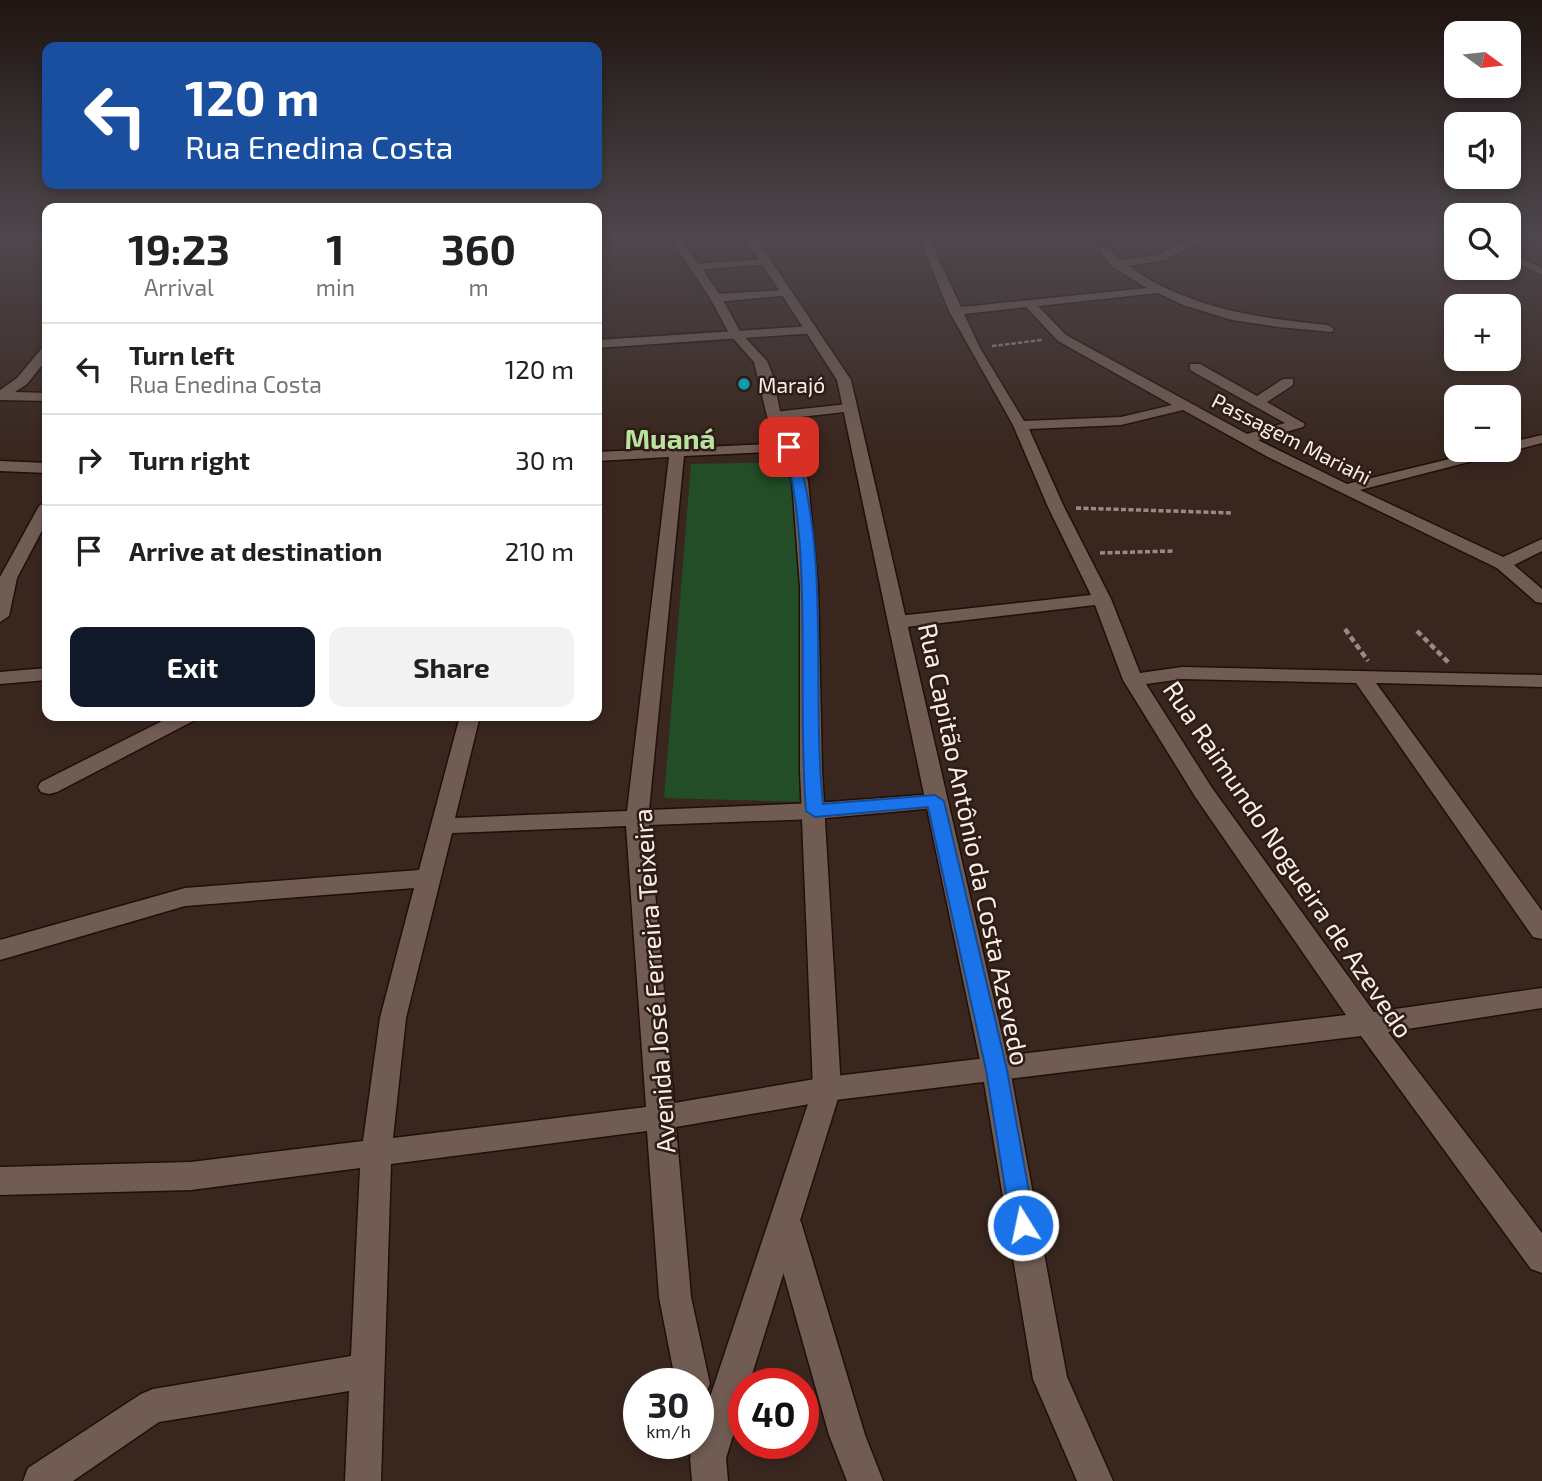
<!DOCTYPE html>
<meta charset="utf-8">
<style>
:root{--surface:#fff;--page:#f2f2f2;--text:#202124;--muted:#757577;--line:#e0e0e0;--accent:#111827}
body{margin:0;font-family:"Exo 2",sans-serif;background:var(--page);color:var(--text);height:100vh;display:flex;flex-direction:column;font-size:26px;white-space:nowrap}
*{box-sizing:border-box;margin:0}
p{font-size:23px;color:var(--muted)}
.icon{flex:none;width:38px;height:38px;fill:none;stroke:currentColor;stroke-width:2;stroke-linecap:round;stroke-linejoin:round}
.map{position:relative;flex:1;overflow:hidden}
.panel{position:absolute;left:42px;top:203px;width:560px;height:518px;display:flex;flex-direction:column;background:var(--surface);border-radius:14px;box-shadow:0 4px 10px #0003}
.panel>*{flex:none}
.banner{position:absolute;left:42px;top:42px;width:560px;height:147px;border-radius:14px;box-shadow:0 4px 10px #0003;background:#1a4fa0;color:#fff;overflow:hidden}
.needle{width:46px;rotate:105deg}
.buttons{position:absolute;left:1444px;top:21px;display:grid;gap:14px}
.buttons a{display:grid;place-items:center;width:77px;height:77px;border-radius:14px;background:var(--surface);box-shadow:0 4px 10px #0003;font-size:35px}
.speed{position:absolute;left:623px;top:1368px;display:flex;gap:14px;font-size:35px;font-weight:700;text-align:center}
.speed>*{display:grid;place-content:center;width:91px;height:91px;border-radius:50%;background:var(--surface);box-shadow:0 4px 10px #0003;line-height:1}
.speed small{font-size:18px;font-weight:400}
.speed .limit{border:10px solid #d22;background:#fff;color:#111}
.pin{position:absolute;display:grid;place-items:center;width:60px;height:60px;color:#fff;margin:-30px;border-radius:14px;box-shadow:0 4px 10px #0006}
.me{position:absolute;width:77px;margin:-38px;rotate:350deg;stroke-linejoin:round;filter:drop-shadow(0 0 5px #0008)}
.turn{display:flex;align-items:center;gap:24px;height:147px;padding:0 28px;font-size:32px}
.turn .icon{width:91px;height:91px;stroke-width:2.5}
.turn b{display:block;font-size:49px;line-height:60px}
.eta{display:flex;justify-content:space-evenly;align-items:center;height:119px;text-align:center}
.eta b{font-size:42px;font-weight:700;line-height:49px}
.button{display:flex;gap:14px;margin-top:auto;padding:14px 28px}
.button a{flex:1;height:80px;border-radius:14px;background:var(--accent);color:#fff;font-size:28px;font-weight:700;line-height:80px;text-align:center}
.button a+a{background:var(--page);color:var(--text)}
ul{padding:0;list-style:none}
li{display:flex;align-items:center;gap:21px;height:91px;padding:0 28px;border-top:2px solid var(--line)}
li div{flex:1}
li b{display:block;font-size:26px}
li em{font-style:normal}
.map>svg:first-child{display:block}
</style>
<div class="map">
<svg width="1542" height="1481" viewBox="0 0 1542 1481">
<rect width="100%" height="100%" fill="#39271f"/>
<polygon fill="#224d27" points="792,462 810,579 811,802 664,798 691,464"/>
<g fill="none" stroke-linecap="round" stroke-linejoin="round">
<defs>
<g id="minor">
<path d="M919 238H929L961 307 1147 288 1111 266 1099 250 1100 248H1108L1120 260 1158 255 1191 238H1205L1165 260 1128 266C1188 308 1256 318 1328 325L1334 329 1332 332 1278 327 1232 320 1183 305 1158 293 1038 306 1066 335 1247 434 1285 423 1190 370V364H1200L1257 396 1283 379H1293V385L1267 402 1305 424 1303 427 1258 440 1347 484 1486 450H1508V443L1542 435V443L1360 490 1503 557 1542 539V551L1514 565 1542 589V603L1536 602 1497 568 1268 457 1183 410 1121 425 1029 429 1064 507 1111 599 1140 673 1182 667 1542 675V687L1376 683 1542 911V939L1533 937 1356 683 1182 679 1146 684 1212 788 1374 1012 1542 988V1008L1388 1032 1542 1233V1273L1531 1269 1361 1036 827 1101 676 1127 691 1297 710 1384 704 1397 710 1400C719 1419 727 1444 719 1464L706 1469 693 1464 687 1444H698V1384H676L659 1297 647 1131 391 1164 381 1481H345L349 1391 159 1422 73 1481H23L28 1468 141 1394 153 1389 351 1356 360 1168 191 1190 0 1195V1167L191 1162 363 1141 380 1018 414 888 185 906 0 960V940L185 888 419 870 460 716H480L455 818 627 811 669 457 597 461V452L789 443 796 447 789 451 684 456 649 810 815 803 935 794 943 796 946 801 943 806 935 808 815 819 649 825 674 1103 827 1077 1346 1015 1196 798 1123 680 1095 605 898 628 889 622 898 616 1091 595 1048 507 1013 425 949 311ZM1026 307 1058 341 1172 405 1121 417 1024 421 980 348 964 314ZM626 826 646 1107 393 1138 406 1018 452 833Z"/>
<polygon points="1508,252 1542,268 1542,275 1508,259"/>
<polygon points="765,259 769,260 769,264 694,270 688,267 694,264"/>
<polygon points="786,290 790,291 790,295 716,302 710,298 716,294"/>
<polygon points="812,326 816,327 816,333 597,348 597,340"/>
<polygon points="47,347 47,359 27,384 15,392 47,393 47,401 0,400 0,390 17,378 42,348"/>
<polygon points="848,404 853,405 853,411 774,420 767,416 774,412"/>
<polygon points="0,461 47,463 47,473 0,471"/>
<polygon points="47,501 47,521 17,578 9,616 0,622 0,577 39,506"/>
<polygon points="47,668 47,680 0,684 0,672"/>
<polygon points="172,716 198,716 195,720 57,792 49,794 41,792 38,787 41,782"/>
</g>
<g id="tertiary">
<polygon points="745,238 756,238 851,380 1010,1070 1067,1377 1113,1481 1077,1481 1033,1379 982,1070 837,380"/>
<polygon points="785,1208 796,1212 801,1222 865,1435 883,1481 847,1481 829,1435 769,1222 774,1212"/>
</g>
<polygon id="secondary" points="670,238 681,238 722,298 741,333 767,361 773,376 781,416 796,447 808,481 818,587 822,770 841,1089 749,1384 744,1384 744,1401 726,1458 728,1481 692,1481 690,1458 695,1444 698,1444 698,1433 813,1089 800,770 800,587 792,481 782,447 767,416 754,362 730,335 710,298"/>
</defs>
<use href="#minor" stroke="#1f0f08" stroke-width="3"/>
<use href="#tertiary" stroke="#1f0f08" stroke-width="3"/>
<use href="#secondary" stroke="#1f0f08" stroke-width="3"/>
<polyline stroke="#998a83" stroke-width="2.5" stroke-dasharray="4.5 2" stroke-linecap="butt" points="992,346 1042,340"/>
<g stroke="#998a83" stroke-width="3.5" stroke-dasharray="5 2.5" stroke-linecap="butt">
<polyline points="1076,508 1232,513"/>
<polyline points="1100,553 1173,551"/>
</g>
<g stroke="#998a83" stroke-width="4.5" stroke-dasharray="6 3.5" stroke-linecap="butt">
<polyline points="1345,629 1368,661"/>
<polyline points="1417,631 1449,663"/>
</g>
<use href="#minor" fill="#715c53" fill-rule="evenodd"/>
<use href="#tertiary" fill="#715c53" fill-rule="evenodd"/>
<use href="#secondary" fill="#715c53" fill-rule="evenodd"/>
</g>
<linearGradient id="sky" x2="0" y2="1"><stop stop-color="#1f1511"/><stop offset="0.53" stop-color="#4e474d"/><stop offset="1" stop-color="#4e474d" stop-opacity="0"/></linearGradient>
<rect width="1542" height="446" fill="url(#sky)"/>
<path fill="#1a73e8" stroke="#114b97" stroke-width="2" d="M789 444 795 447C831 555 811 690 823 804L935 795 944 801 1007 1070 1035 1225 1031 1232 1023 1236 1015 1232 1011 1225 986 1070 928 807 815 817 806 811C799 723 806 635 800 547 797 512 794 481 784 447Z"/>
<circle fill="#0f9aa8" stroke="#2e1d16" stroke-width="2.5" cx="744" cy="384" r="7"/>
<g text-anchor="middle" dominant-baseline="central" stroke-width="5" stroke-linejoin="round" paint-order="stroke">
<g font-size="21" fill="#faeee8" stroke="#2e1d16" text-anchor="start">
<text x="758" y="384">Marajó</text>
</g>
<g font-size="21" fill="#faeee8" stroke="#2e1d16">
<text transform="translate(1292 438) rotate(27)">Passagem Mariahi</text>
</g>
<g font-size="26" fill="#faeee8" stroke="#2e1d16">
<text transform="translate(975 844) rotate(78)">Rua Capitão Antônio da Costa Azevedo</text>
<text transform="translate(1289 859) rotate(56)">Rua Raimundo Nogueira de Azevedo</text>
<text transform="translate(653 981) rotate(-94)">Avenida José Ferreira Teixeira</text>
</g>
<g font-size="28" font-weight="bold" fill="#bae39f" stroke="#2e1d16">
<text x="670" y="438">Muaná</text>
</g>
</g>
</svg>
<div class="buttons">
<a><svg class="needle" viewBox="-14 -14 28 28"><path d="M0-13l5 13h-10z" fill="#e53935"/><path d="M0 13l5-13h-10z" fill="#757577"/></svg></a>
<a><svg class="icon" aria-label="sound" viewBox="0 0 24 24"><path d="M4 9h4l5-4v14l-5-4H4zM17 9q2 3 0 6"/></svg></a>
<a><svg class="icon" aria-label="search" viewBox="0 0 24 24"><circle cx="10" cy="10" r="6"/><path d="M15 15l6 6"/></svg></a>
<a>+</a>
<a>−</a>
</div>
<div class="speed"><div>30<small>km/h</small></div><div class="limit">40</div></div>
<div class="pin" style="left:789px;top:447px;background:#d93025"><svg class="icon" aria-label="arrive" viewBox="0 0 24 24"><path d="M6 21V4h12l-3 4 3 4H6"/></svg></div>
<svg class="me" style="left:1023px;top:1225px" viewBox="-20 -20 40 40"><circle r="17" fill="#1a73e8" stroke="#fff" stroke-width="3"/><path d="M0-11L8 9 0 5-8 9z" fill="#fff"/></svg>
<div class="banner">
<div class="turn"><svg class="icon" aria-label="left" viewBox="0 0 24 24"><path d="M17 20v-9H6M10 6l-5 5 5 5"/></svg><div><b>120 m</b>Rua Enedina Costa</div></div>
</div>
<section class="panel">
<div class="eta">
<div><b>19:23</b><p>Arrival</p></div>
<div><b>1</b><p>min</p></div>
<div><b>360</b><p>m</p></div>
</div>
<ul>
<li><svg class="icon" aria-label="left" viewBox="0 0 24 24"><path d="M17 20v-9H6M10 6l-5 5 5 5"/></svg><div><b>Turn left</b><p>Rua Enedina Costa</p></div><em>120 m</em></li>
<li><svg class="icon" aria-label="right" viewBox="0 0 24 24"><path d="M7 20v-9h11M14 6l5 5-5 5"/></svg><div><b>Turn right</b></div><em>30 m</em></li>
<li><svg class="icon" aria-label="arrive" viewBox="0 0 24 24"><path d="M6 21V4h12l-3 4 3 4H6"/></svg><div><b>Arrive at destination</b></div><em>210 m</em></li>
</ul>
<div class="button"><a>Exit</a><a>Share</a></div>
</section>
</div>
